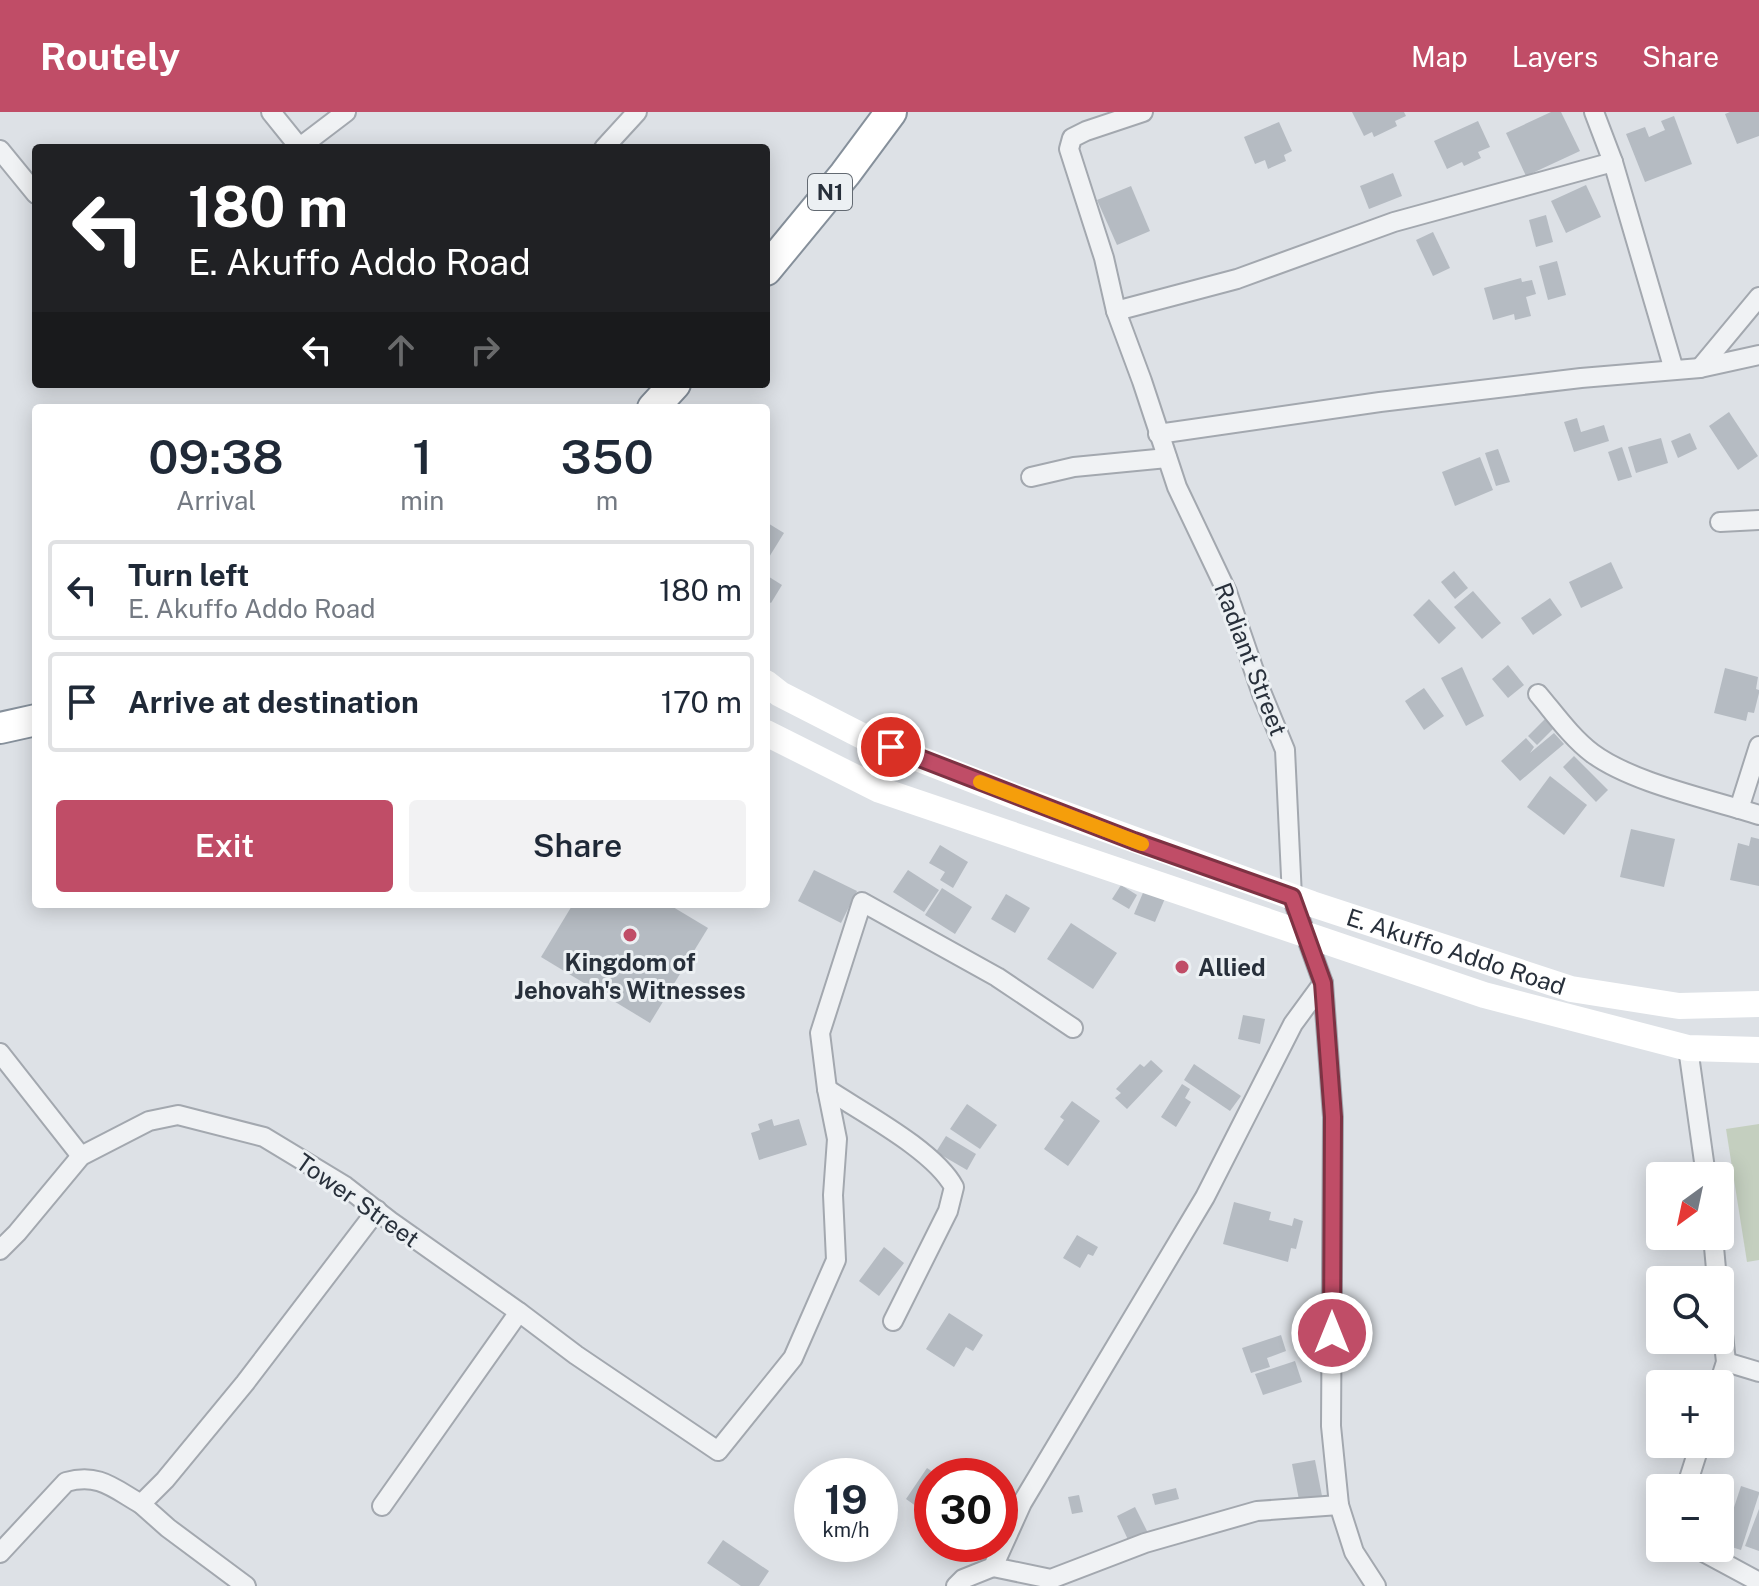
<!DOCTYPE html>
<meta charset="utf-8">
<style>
:root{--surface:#fff;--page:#f2f2f3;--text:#1f2937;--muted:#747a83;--line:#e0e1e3;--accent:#c04d67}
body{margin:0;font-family:"Public Sans",sans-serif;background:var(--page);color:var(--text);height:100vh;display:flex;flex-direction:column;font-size:30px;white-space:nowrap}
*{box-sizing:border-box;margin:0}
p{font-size:26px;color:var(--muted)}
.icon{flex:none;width:44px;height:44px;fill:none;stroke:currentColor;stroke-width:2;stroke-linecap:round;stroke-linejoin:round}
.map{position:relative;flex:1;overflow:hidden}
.panel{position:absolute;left:32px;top:292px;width:738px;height:504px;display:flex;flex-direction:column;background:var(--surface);border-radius:8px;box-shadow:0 4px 20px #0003}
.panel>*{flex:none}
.top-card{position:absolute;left:32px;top:32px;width:738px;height:244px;border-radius:8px;box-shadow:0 4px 20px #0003;background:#202124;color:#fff;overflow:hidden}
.needle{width:52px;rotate:213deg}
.controls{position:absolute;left:1646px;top:1050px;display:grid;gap:16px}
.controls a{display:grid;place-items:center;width:88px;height:88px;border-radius:8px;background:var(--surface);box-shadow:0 4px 20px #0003;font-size:40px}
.speed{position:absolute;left:794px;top:1346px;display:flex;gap:16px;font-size:40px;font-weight:700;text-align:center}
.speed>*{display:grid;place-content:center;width:104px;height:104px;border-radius:50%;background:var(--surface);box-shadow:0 4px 20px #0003;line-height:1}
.speed small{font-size:20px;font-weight:400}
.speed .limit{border:12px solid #d22;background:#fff;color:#111}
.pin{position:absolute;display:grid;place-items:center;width:68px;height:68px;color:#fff;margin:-34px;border:4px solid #fff;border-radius:50%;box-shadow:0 2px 8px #0007}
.me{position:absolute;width:88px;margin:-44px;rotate:0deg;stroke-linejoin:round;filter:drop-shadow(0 0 6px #0008)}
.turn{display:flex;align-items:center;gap:28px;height:168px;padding:0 24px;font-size:36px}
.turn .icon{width:104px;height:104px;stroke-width:2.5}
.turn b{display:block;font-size:56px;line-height:68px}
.lanes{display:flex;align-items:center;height:76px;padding:0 24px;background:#0003;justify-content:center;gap:40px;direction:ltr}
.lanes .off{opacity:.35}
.eta{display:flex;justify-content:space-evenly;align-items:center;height:136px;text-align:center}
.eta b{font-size:48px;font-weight:600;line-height:56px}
.button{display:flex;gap:16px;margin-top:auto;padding:16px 24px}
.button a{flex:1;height:92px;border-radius:8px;background:var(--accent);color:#fff;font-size:32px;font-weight:600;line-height:92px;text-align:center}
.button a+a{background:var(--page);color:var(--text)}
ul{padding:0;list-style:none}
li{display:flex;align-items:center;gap:24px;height:100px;margin:0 16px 12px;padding:0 8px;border:4px solid var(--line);border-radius:8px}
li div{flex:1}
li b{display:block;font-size:30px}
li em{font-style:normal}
header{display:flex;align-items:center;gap:48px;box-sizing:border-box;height:112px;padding:0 40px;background:var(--accent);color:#fff}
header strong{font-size:38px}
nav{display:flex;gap:44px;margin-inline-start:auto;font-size:28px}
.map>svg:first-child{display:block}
</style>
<header>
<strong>Routely</strong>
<nav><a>Map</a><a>Layers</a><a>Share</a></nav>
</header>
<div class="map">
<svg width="1759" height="1474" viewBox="0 0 1759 1474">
<rect width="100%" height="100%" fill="#dde1e6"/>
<polygon fill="#c4cfbf" points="1759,1012 1759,1148 1747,1150 1726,1017"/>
<g fill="#b5bbc2">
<polygon points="1352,0 1404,0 1406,4 1395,9 1397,14 1374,25 1372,20 1364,24"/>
<polygon points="1551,0 1561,0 1580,39 1526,64 1506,21"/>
<polygon points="1730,0 1759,0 1759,24 1737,32 1725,2"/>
<polygon points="1674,4 1692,52 1645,70 1626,22 1645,15 1649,25 1665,18 1661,9"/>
<polygon points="1478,9 1490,35 1478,40 1481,46 1464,54 1462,50 1447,57 1434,29"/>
<polygon points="1279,10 1292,39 1284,43 1286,49 1268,57 1265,48 1255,52 1244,25"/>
<polygon points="1393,61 1402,84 1369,97 1360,74"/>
<polygon points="1586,73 1601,105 1566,121 1551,89"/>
<polygon points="1131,74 1150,119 1117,133 1097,88"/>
<polygon points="1546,103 1553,130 1536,135 1529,108"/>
<polygon points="1433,120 1450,156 1433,164 1416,128"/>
<polygon points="1557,149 1566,183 1548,188 1539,154"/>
<polygon points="1521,166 1522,170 1532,168 1536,182 1526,185 1531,204 1515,208 1514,202 1493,208 1484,176"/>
<polygon points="1729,300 1758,344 1738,358 1709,314"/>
<polygon points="1577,306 1581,320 1604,313 1609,329 1574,340 1564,310"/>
<polygon points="1690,321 1697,337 1678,346 1671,329"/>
<polygon points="1661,326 1668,351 1636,361 1628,335"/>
<polygon points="1622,335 1632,365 1618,369 1608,340"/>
<polygon points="1498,337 1510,370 1496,374 1485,341"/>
<polygon points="1480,345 1493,378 1455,394 1442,360"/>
<polygon points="766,410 784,421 766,450"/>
<polygon points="1611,450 1623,476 1581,496 1569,470"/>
<polygon points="1454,459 1468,476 1455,487 1441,470"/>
<polygon points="766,463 782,473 771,491 766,488"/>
<polygon points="1473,479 1501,511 1482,527 1454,495"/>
<polygon points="1550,486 1562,503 1533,523 1521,506"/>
<polygon points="1429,487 1456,516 1439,532 1413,503"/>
<polygon points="1508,553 1524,573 1508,586 1492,567"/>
<polygon points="1462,555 1484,604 1466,614 1441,566"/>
<polygon points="1725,556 1758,565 1756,577 1759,578 1759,581 1754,601 1748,600 1746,609 1714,601"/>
<polygon points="1424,576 1444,604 1424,618 1405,589"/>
<polygon points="1545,607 1553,617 1537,633 1528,624"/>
<polygon points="1554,621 1564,632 1520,669 1501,649 1526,626 1534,635 1530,641"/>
<polygon points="1574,644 1608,678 1596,690 1563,655"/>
<polygon points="1550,664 1587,693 1564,723 1527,695"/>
<polygon points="1631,717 1675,727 1664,775 1620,765"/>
<polygon points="1751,725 1759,727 1759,774 1730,768 1738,731 1749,734"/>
<polygon points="940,733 968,750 953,776 940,768 945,760 929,751"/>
<polygon points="814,758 857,779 841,811 798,789"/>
<polygon points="908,758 939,778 924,800 893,780"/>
<polygon points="1121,773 1137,783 1129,797 1112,787"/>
<polygon points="942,776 972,795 955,822 925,803"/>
<polygon points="1145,776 1166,784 1155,810 1134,802"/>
<polygon points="1006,782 1030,796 1015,821 991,807"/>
<polygon points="573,792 668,792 708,816 650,911 541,845"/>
<polygon points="1071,811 1117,841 1093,877 1047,847"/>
<polygon points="1243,903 1265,907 1260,932 1238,927"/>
<polygon points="1151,948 1163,959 1127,997 1115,986 1121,981 1116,977 1140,952 1144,955"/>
<polygon points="1194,952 1241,984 1230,999 1184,968"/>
<polygon points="1182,972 1190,977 1185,986 1191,990 1176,1015 1161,1005"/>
<polygon points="1072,989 1100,1009 1068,1054 1044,1037 1064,1008 1060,1005"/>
<polygon points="967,992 997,1013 980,1037 950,1017"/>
<polygon points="772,1007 774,1014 799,1007 807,1033 759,1048 751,1021 760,1018 758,1012"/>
<polygon points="946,1024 976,1042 967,1058 936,1040"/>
<polygon points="1234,1090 1271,1100 1269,1108 1292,1114 1294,1106 1303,1109 1296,1137 1291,1136 1288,1150 1223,1132"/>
<polygon points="1077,1123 1098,1135 1093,1144 1088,1142 1080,1156 1063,1146"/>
<polygon points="884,1135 904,1151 879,1184 859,1169"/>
<polygon points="949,1201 983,1223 973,1239 966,1235 954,1255 926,1237"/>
<polygon points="1281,1223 1286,1239 1267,1246 1270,1255 1251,1261 1242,1236"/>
<polygon points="1295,1249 1302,1270 1263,1283 1255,1262"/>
<polygon points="1315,1348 1323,1389 1300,1393 1292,1352"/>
<polygon points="927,1356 939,1364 932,1364 932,1405 927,1410 917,1403 920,1397 906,1387"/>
<polygon points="1741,1374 1759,1380 1759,1382 1741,1438 1722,1432"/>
<polygon points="1176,1376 1179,1387 1155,1393 1152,1382"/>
<polygon points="1079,1383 1083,1400 1072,1402 1068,1385"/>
<polygon points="1135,1395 1149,1423 1130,1432 1117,1404"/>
<polygon points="1759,1397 1759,1439 1745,1434"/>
<polygon points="723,1428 769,1459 759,1474 741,1474 707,1451"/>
</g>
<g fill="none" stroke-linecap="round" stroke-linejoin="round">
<defs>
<g id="minor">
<polyline points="271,0 300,36"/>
<polyline points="1594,0 1613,50 1674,258"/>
<polyline points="300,35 346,0"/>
<polyline points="604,36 637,0"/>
<polyline points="0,38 36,82"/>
<polyline points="1116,199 1104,146 1069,37 1072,26 1086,19 1143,0"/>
<polyline points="1700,256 1759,185"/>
<polyline points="1158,322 1380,290 1581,266 1700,256 1759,243"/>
<polyline points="1031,365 1074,355 1167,346"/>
<polyline points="1720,410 1759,408"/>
<path d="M1538 582C1555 602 1571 625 1592 641 1632 671 1710 687 1759 703"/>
<polyline points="1739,697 1759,634"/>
<polyline points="1323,871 1293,912 1205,1085 1022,1391 993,1455 1051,1467 1145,1431 1257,1399 1339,1393"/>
<polyline points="1688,936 1706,1064"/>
<polyline points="0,941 81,1044"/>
<path d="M827 977C863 1001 934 1038 954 1075L948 1099 893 1209"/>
<polyline points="1713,1124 1717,1168"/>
<polyline points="0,1138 17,1121 81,1044 149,1009 178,1003 264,1025 345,1074 390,1109 519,1200 576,1243 718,1339 793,1246 836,1148 833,1083 837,1027 827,977 820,921 862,790 997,865 1073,916"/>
<polyline points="1726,1250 1759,1260"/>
<polyline points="1719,1272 1726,1250 1720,1195"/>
<polyline points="1686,1376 1700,1332"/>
<polyline points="382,1394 519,1200"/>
<polyline points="1696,1436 1759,1470"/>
<path d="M0 1441 66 1370C99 1361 113 1376 141 1392"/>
<polyline points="246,1474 168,1416 141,1392 165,1368 245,1271 377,1098"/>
<polyline points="956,1474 963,1467 993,1455"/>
<polyline points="1376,1474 1354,1440 1339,1393 1331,1314 1333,1005 1323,871 1292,785 1285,638 1262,582 1227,480 1177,375 1142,269 1116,199 1237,167 1394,110 1613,50"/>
</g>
<g id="trunk">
<polyline points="766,158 845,62 891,0"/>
<polyline points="653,296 675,272"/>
<polyline points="0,616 36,608"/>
</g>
</defs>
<use href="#minor" stroke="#a3a8af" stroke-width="22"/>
<use href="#trunk" stroke="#86909b" stroke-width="34"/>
<use href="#minor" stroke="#f0f2f4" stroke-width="18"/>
<g stroke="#fff" stroke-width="26">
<path id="s1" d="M766 571 780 582 866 626 1014 684 1312 792 1571 877 1679 894 1759 892"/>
<polyline points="766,621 880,678 1484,883 1688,936 1759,938"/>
</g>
<use href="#trunk" stroke="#fff" stroke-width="30"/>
</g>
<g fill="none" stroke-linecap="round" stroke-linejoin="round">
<defs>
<polyline id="route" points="891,635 1134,729 1292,785 1323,871 1325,898 1333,1005 1332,1221"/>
</defs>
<use href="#route" stroke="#7d3243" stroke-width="20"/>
<use href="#route" stroke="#c04d67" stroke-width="14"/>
<polyline stroke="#f59e0b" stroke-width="14" points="980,670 1142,732"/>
</g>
<g fill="#c04d67" stroke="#ecf0f3" stroke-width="3">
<circle cx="630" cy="823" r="8"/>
<circle cx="1182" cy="855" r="8"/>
</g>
<g text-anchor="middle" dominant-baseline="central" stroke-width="6" stroke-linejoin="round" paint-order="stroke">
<rect fill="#ecf0f3" stroke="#636a72" stroke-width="2" x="808" y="62" width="44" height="36" rx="6"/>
<g font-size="22" font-weight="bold" fill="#28303b">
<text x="830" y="80">N1</text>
</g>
<g font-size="24" fill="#28303b" stroke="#ecf0f3">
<text transform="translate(1251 547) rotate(69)">Radiant Street</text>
<text stroke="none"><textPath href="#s1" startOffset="742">E. Akuffo Addo Road</textPath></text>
<text transform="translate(358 1088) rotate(35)">Tower Street</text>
</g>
<g font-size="24" font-weight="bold" fill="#28303b" stroke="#ecf0f3">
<text x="630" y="850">Kingdom of<tspan x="630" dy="28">Jehovah's Witnesses</tspan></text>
<text x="1198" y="855" text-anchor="start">Allied</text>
</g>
</g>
</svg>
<div class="controls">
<a><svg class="needle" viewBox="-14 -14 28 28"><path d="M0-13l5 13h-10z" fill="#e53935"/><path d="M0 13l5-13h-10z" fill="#747a83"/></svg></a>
<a><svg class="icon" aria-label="search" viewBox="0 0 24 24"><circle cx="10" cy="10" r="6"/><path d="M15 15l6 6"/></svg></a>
<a>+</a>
<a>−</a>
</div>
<div class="speed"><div>19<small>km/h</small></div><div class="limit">30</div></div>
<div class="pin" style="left:891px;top:635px;background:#d93025"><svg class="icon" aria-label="arrive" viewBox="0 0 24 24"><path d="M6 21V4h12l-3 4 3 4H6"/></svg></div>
<svg class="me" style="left:1332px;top:1221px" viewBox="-20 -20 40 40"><circle r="17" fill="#c04d67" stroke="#fff" stroke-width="3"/><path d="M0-11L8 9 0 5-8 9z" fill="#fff"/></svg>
<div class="top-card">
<div class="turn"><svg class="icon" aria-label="left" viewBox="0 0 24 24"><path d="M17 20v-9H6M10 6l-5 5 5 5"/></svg><div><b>180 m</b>E. Akuffo Addo Road</div></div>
<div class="lanes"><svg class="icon" aria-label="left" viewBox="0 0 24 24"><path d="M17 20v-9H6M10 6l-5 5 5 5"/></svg><svg class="icon off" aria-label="ahead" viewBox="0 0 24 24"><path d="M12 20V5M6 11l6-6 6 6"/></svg><svg class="icon off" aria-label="right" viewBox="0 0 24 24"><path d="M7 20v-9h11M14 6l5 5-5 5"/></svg></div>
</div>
<section class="panel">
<div class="eta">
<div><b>09:38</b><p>Arrival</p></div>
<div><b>1</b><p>min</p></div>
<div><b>350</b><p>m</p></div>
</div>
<ul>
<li><svg class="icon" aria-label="left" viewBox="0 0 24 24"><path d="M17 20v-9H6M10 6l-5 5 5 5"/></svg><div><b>Turn left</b><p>E. Akuffo Addo Road</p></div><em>180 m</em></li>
<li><svg class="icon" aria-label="arrive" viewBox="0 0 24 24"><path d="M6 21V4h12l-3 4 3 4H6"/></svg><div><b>Arrive at destination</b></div><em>170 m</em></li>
</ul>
<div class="button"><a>Exit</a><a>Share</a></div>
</section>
</div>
